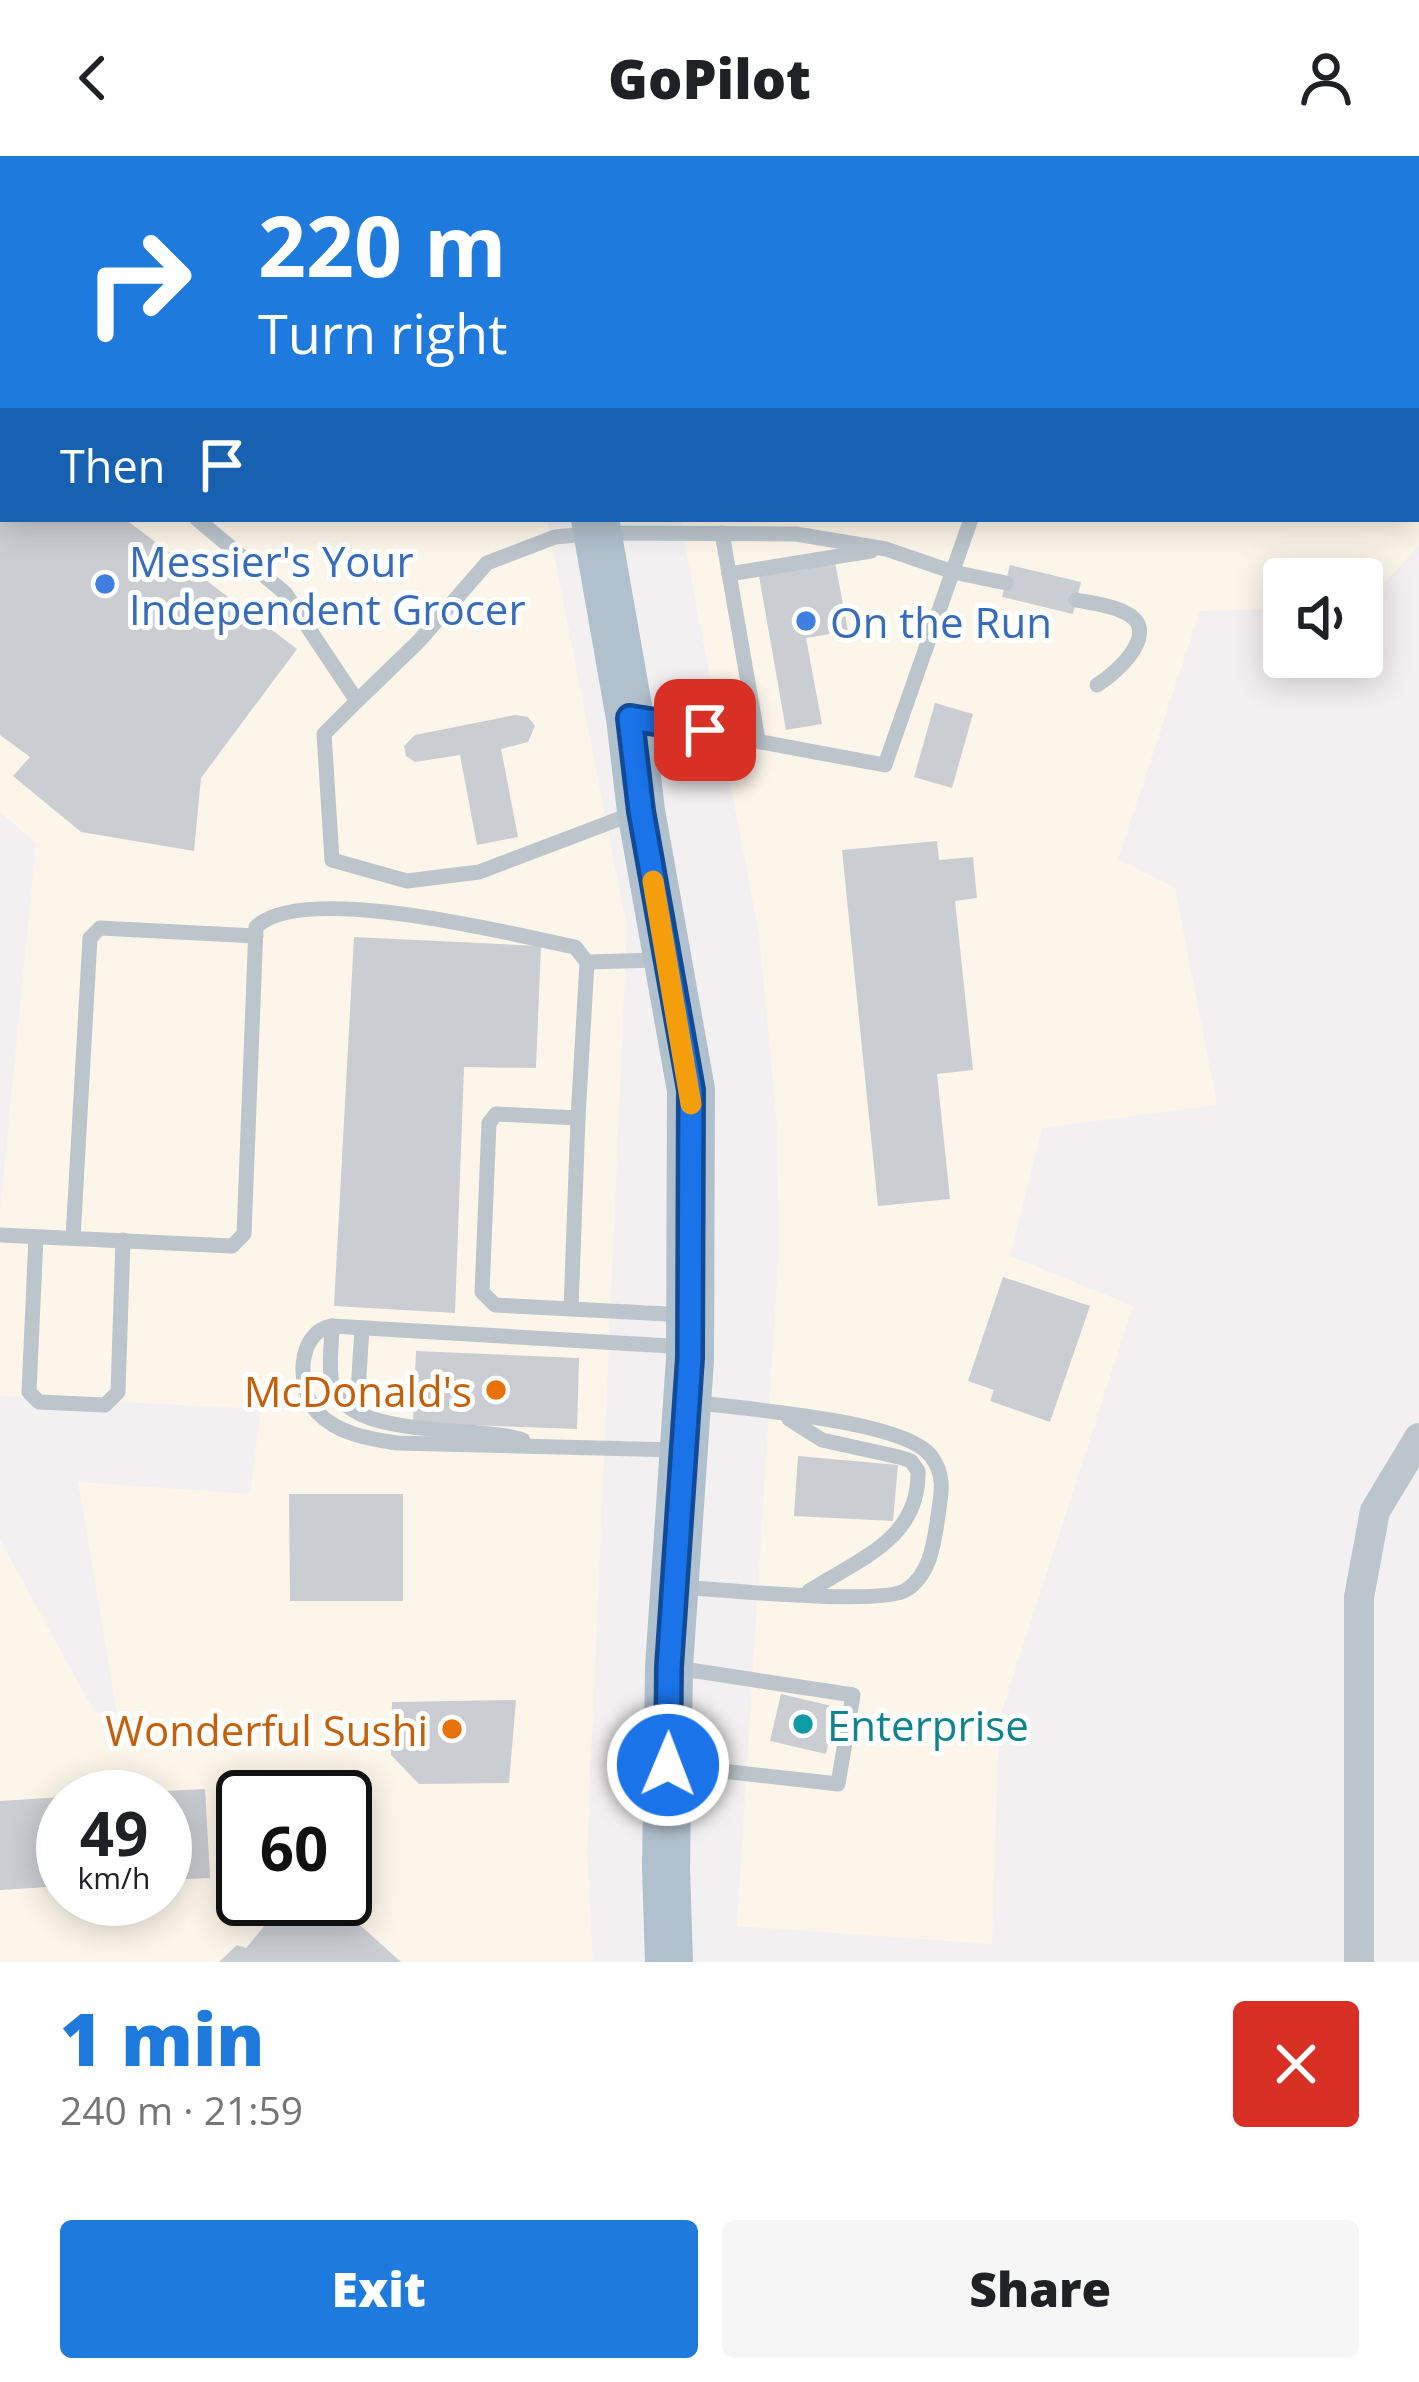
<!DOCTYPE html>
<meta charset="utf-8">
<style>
:root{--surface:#fff;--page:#f6f6f6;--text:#202124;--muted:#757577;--accent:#1f7add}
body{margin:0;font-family:"Open Sans",sans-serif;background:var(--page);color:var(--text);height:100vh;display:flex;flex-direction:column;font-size:45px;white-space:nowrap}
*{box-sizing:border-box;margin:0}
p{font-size:39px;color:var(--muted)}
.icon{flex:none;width:66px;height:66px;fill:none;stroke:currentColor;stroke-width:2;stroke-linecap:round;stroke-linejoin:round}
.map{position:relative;height:1806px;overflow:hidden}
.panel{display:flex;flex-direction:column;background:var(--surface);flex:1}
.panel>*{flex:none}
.banner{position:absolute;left:0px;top:0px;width:1419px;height:366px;box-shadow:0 6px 30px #0003;background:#1f7add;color:#fff;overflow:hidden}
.buttons{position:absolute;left:1263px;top:402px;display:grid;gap:24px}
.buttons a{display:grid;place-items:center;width:120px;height:120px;border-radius:12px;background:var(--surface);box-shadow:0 6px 30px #0003;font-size:60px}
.speed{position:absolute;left:36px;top:1614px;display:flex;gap:24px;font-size:60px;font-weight:700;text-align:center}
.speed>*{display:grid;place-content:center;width:156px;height:156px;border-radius:50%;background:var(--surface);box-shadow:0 6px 30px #0003;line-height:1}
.speed small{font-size:30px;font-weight:400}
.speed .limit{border:6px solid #111;border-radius:18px;background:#fff;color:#111}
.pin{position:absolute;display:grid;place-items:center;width:102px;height:102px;color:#fff;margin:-51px;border-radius:24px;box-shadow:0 6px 18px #0006}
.me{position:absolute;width:132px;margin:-66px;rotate:1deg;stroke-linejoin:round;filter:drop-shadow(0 0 9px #0008)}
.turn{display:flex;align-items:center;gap:42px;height:252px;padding:0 60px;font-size:54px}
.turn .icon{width:156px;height:156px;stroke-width:2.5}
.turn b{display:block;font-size:84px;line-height:102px}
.then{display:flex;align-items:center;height:114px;padding:0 60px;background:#0003;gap:24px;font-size:45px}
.round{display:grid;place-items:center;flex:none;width:126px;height:126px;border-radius:12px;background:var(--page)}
.summary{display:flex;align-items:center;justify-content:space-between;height:204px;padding:0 60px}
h1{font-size:72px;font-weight:800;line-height:90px;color:var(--accent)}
.primary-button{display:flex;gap:24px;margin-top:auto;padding:24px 60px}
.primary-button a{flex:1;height:138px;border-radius:12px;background:var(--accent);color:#fff;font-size:48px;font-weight:800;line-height:138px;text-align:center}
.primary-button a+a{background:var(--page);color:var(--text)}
header{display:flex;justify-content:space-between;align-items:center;height:156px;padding:0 60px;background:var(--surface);font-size:54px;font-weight:800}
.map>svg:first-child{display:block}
</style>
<header><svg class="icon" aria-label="back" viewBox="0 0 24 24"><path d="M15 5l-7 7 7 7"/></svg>GoPilot<svg class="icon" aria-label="person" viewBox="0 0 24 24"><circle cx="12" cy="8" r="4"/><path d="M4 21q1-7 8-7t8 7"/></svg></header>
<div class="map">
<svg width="1419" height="1806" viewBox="0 0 1419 1806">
<rect width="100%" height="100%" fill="#f2f0f0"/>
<g fill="#fcf6ea" fill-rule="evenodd">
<path d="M0 0H476V3H3V363H547L627 772 587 1696 593 1806H0V1384L95 1557H117L78 1326 250 1338 261 1253 0 1240V1055L36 687 0 656ZM63 1641H165V1743H63ZM243 1641H345V1743H243Z"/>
<polygon points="610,0 1419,0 1419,389 1364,450 1362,423 1284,423 1284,453 1200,455 1118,703 1175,732 1217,949 1042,972 1010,1100 1133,1150 999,1564 992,1788 737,1770 779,1091 777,969 759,778 680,363 1416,363 1416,3"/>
</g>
<g fill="#cacdd2">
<polygon points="0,363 125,363 297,493 201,622 194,695 81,676 13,620 30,601 0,579"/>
<polygon points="835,406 848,475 806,482 822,568 786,574 759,420"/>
<polygon points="1010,409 1081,426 1073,458 1002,441"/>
<polygon points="935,547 973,558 952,632 914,621"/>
<polygon points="515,559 528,561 535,570 528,586 501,593 518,681 477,689 460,599 415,606 406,600 404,590 415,579"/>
<polygon points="937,685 939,704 973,701 977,742 955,745 973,914 937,918 950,1043 878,1050 842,694"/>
<polygon points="354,781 541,790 536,912 464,911 455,1157 334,1150"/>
<polygon points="1003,1121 1090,1150 1050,1266 990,1245 994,1234 968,1225"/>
<polygon points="416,1195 579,1202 577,1273 413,1267"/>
<polygon points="798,1300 898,1309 893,1365 794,1360"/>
<polygon points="289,1338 403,1338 403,1445 290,1445"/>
<polygon points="781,1538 836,1551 826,1598 770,1585"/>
<polygon points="516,1544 509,1627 419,1628 391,1599 392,1546"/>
<polygon points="205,1633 210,1722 165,1724 165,1641 128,1641 128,1637"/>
<polygon points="63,1641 63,1730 0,1734 0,1645"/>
<polygon points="331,1743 401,1806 219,1806 237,1789 246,1792 286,1744"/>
</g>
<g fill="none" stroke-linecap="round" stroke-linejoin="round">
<g stroke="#bcc5cc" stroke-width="15">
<polyline points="112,0 116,3"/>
<polyline points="1061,0 1072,3"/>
<polyline points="197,363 285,437 357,545 324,578 332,704 407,725 479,716 632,658"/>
<polyline points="722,377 758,584"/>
<polyline points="729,418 871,395"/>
<path d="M1076 444C1092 447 1110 449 1124 456 1164 474 1117 517 1097 529"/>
<polyline points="357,545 419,485 487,407 555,381 598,377 796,378 886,393 953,416 1006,427"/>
<polyline points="637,563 885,609 971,363"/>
<polyline points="578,962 587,806"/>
<path d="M0 1079 232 1090 244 1078 256 771C302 725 511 778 575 791L587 806 659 804"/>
<polyline points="36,1081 29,1236 39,1246 105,1249 118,1236 123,1084"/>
<polyline points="73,1082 90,782 100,772 256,780"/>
<polyline points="571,1153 578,962 496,958 489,967 482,1136 495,1149 687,1159"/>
<path d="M332 1170C332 1187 328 1210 332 1227 346 1286 478 1268 523 1284"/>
<polyline points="362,1172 358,1235 362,1258"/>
<path d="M789 1263 822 1284 899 1301 911 1305 918 1315C920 1383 859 1403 809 1435"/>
<path d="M677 1294 397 1287C370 1283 338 1278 318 1257 296 1234 296 1176 332 1170L687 1191"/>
<path d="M678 1431C717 1433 881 1450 906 1434 931 1418 934 1386 938 1360 941 1338 946 1320 931 1300 904 1264 741 1253 693 1246"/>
<polyline points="677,1610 838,1628 853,1539 677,1512"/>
</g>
<polyline stroke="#bcc5cc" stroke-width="30" points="1359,1806 1359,1441 1375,1355 1419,1282"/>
<g stroke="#b0c0cd" stroke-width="48">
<polyline points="531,0 531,3"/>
<polyline points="595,363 630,562 641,655 691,934 690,1203 669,1511 666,1712 669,1806"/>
</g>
</g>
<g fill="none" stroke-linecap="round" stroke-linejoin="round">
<defs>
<polyline id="route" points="668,1609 669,1511 690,1202 691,934 641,655 630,562 705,574"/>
</defs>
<use href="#route" stroke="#114b97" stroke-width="30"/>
<use href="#route" stroke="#1a73e8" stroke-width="21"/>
<polyline stroke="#f59e0b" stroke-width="21" points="653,725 691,948"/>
</g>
<g fill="#3f7fe0" stroke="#fff" stroke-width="4.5">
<circle cx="105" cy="428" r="12"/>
<circle cx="806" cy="465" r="12"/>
</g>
<g fill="#e8710a" stroke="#fff" stroke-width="4.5">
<circle cx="496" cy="1234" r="12"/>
<circle cx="452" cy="1573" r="12"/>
</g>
<circle fill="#0f9aa8" stroke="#fff" stroke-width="4.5" cx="803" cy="1568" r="12"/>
<g text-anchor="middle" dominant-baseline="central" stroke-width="10" stroke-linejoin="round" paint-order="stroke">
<g font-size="42" fill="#366cbe" stroke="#fff" text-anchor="start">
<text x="129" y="404">Messier's Your<tspan x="129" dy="48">Independent Grocer</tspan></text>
<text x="830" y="465">On the Run</text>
</g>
<g font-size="42" fill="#c56008" stroke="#fff" text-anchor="end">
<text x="472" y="1234">McDonald's</text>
<text x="428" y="1573">Wonderful Sushi</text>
</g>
<g font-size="42" fill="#0d838f" stroke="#fff" text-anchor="start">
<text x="827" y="1568">Enterprise</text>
</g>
</g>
</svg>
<div class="buttons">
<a><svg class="icon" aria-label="sound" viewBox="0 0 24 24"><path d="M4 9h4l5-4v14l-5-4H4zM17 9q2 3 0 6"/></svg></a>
</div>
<div class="speed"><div>49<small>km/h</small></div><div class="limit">60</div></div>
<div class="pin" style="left:705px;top:574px;background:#d93025"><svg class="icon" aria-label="arrive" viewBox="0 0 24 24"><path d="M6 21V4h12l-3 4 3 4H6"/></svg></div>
<svg class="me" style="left:668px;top:1609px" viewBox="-20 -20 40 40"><circle r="17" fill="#1a73e8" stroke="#fff" stroke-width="3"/><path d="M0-11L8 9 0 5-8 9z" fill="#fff"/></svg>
<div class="banner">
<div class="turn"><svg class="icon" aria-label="right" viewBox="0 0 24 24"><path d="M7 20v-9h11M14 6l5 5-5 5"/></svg><div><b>220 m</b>Turn right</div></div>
<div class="then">Then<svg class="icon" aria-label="arrive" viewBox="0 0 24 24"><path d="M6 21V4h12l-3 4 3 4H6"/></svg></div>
</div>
</div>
<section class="panel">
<div class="summary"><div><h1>1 min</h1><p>240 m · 21:59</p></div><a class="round" style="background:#d93025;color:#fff"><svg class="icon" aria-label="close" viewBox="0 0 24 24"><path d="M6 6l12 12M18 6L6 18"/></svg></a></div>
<div class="primary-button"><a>Exit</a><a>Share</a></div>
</section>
